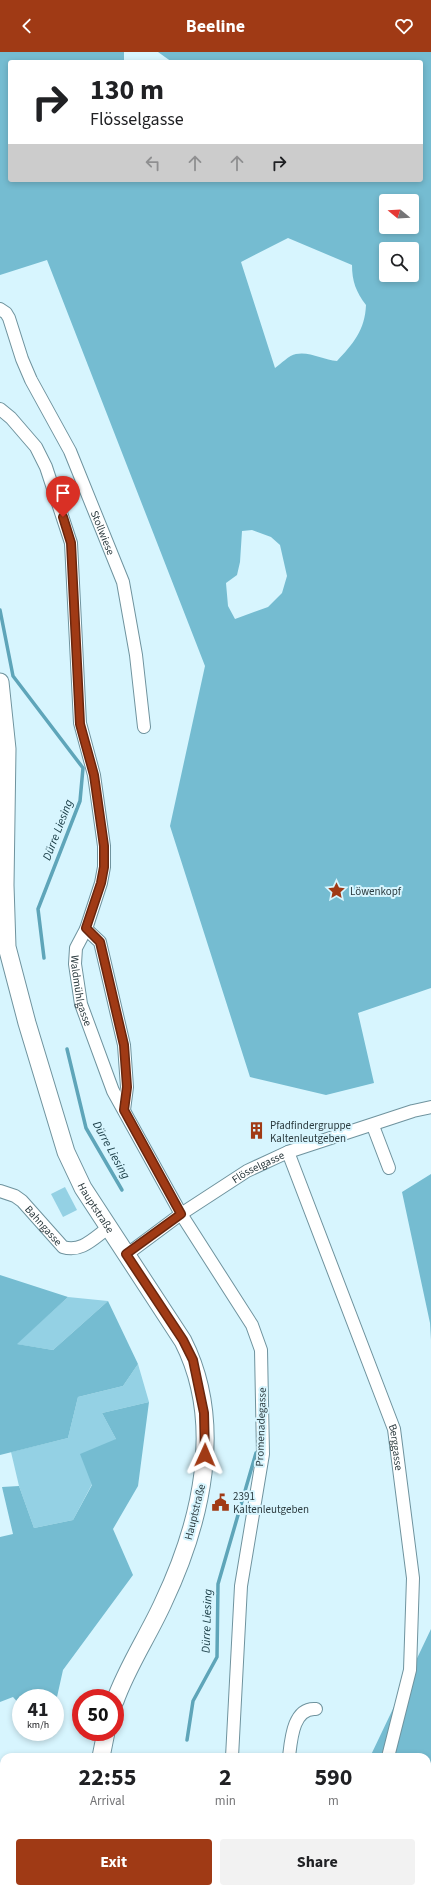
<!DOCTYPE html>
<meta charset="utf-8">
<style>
:root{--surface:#fff;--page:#f2f2f2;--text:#202124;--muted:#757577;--accent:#a03a15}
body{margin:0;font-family:"Source Sans 3",sans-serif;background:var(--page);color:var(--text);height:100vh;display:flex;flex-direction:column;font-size:15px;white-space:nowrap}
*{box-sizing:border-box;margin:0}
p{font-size:13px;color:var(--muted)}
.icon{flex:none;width:22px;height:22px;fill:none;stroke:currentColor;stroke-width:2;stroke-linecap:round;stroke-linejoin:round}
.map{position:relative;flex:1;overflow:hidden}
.side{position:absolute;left:0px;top:1701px;width:431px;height:140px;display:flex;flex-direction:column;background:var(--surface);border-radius:12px 12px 0 0;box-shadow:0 2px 6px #0003}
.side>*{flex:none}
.banner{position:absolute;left:8px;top:8px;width:415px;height:122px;border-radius:4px;box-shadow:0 2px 6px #0003;background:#fff;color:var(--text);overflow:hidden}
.needle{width:26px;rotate:288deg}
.buttons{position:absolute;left:379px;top:142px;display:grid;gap:8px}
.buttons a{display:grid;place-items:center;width:40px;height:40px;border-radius:4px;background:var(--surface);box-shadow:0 2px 6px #0003;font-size:20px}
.speed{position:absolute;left:12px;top:1637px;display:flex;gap:8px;font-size:20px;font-weight:700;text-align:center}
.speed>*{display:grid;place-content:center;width:52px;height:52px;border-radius:50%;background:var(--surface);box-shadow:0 2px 6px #0003;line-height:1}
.speed small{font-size:10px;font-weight:400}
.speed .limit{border:6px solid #d22;background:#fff;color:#111}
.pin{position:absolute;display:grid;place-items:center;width:34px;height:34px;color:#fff;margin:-41px -17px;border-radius:50% 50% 50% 0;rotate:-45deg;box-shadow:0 0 4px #0007}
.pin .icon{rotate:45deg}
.me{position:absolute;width:44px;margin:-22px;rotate:1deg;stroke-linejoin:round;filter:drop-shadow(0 0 3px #0008)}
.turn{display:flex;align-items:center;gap:14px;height:84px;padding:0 16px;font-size:18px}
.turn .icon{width:52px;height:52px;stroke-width:2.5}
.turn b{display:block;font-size:28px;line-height:34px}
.lanes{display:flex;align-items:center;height:38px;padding:0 16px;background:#0003;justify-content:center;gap:20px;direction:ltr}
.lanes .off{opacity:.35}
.eta{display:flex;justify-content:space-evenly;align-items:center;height:68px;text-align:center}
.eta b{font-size:24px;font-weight:700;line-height:28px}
.action{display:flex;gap:8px;margin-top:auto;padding:8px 16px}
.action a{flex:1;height:46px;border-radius:4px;background:var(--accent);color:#fff;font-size:16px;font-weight:700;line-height:46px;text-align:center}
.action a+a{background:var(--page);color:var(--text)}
header{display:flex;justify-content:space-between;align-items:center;height:52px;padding:0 16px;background:var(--accent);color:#fff;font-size:18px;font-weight:700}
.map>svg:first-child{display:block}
</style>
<header><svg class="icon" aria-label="back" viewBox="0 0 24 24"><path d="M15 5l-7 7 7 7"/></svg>Beeline<svg class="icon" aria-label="heart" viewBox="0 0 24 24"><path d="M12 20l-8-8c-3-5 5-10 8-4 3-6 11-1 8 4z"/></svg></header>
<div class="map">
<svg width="431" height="1841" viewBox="0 0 431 1841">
<rect width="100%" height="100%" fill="#d7f5fe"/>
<g fill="#94d1e4">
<polygon points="65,1135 77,1158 63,1165 51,1142"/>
<polygon points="68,1245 108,1249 53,1298 16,1292"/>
<polygon points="138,1312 149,1350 102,1361 116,1387 73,1468 34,1476 19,1434 11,1400 68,1386 78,1345 123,1334"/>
</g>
<g fill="#75bcd1" fill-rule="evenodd">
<path d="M0 0H124V10H10V128H421V10H172L158 0H431V936L358 961 374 1031 326 1043 250 1025 170 774 205 614 47 208 0 223ZM386 149H412V175H386ZM288 186 352 213C352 229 356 240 366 253 365 278 353 292 337 309 324 308 309 299 296 302 289 303 281 312 275 316L241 210ZM386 197H412V223H386ZM252 478 271 485 280 493 287 524 282 541 268 555 235 567 228 554 226 531 237 523 240 510 242 479Z"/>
<polygon points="431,1122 431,1288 430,1271 402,1140"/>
<polygon points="0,1223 68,1245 17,1292 53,1298 108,1249 138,1312 123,1334 78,1345 68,1386 0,1403"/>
<polygon points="149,1350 138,1434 113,1477 133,1523 63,1618 55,1654 55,1646 21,1646 21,1654 13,1645 0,1650 0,1485 13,1482 2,1435 19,1434 34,1476 73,1468 92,1433 80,1402 116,1387 102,1361"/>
<polygon points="431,1577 431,1841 325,1841 325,1837 427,1837 427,1705 370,1705"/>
<polygon points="4,1734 4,1837 6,1837 5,1841 0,1841 0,1735"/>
</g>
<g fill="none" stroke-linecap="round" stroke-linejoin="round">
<g stroke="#5ea5b9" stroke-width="3.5">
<polyline points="0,558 13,624 83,716 80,749 38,857 44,906"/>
<polyline points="67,997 86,1076 122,1138"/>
<polyline points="187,1688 193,1649 217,1605 218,1532 256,1401"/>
<polyline points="141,1837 141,1841"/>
</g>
<defs>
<g id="street">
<path id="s1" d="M0 257 6 261 9 266 22 307 31 328 70 399 123 530 136 603 144 675"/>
<path id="s2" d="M0 357 11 366 36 395 46 415 71 491 80 671 94 723 104 794V815L101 831 86 877 76 896 75 912 81 952 113 1039 181 1162 252 1273 261 1298 263 1402 241 1534 232 1705"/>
<polyline points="86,877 100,890 124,993 127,1035 124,1058"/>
<polyline points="373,1074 389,1116"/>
<path id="s3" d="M288 1100 394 1377 413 1526 410 1618 388 1705"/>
<path id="s4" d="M0 1139 15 1144 22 1149 63 1195C81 1201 94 1186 108 1176"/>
<path id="s5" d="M126 1203 181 1162 247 1119 288 1100 413 1059 431 1055"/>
<path d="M289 1705C291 1688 293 1655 316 1657"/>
<polyline points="0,1729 4,1728"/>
<polyline points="388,1837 389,1841"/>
<polyline points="225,1841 225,1837"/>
<polyline points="351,1841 352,1837"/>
</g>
<g id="secondary">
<path id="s6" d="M0 630 7 697 5 833 7 895 27 971 66 1100 83 1136 183 1289C225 1372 201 1471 163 1551 148 1584 127 1615 115 1649"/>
<polyline points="101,1705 106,1680"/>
<polyline points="76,1841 76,1837"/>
</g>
</defs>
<use href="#street" stroke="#6f939e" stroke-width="14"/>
<use href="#secondary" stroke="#6f939e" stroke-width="19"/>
<use href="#street" stroke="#fff" stroke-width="12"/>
<use href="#secondary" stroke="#fff" stroke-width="17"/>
</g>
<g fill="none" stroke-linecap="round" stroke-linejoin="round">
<defs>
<polyline id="route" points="63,465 71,491 80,672 94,723 104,794 104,815 101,831 86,876 100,890 124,993 127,1035 124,1058 181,1162 126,1202 183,1288 193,1308 204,1361 205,1403"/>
</defs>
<use href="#route" stroke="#68260e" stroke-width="10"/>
<use href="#route" stroke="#a03a15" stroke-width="7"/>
</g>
<defs>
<symbol id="sight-bare" viewBox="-9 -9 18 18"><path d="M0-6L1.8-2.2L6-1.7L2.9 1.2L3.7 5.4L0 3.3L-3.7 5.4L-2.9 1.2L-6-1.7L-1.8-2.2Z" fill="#a03a15" stroke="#d7f5fe" stroke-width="2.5" paint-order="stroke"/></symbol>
<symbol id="building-bare" viewBox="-9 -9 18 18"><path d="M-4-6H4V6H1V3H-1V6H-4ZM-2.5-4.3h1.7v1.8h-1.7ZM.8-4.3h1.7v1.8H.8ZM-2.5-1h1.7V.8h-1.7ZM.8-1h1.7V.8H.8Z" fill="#a03a15" stroke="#d7f5fe" stroke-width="2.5" paint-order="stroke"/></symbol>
<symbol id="civic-bare" viewBox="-9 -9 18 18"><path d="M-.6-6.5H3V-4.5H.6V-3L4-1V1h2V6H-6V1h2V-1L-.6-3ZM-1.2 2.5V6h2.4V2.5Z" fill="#a03a15" stroke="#d7f5fe" stroke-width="2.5" paint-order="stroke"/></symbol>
</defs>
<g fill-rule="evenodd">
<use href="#sight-bare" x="324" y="826" width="25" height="25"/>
<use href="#building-bare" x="244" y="1066" width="25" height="25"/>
<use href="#civic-bare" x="208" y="1438" width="25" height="25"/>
</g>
<g text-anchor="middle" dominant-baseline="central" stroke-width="4" stroke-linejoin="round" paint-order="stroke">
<g font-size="11" fill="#2c3b3f" stroke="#d7f5fe">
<text stroke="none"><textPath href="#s1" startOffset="248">Stollwiese</textPath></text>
<text stroke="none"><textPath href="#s2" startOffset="611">Waldmühlgasse</textPath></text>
<text stroke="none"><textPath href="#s5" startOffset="159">Flösselgasse</textPath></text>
<text stroke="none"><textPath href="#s6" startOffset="542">Hauptstraße</textPath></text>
<text stroke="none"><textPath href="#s4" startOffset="57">Bahngasse</textPath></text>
<text transform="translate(261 1375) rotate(-88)">Promenadegasse</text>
<text stroke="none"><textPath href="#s3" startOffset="315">Berggasse</textPath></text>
<text transform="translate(195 1460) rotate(-76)">Hauptstraße</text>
</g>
<g font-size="11" fill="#2c3b3f" stroke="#d7f5fe" text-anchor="start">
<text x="350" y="839">Löwenkopf</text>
<text x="270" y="1073">Pfadfindergruppe<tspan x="270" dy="13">Kaltenleutgeben</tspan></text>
<text x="233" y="1444">2391<tspan x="233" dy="13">Kaltenleutgeben</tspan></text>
</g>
<g font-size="12" font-style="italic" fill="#163942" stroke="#d7f5fe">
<text transform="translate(58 778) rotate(-69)">Dürre Liesing</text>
<text transform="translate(111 1098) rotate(61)">Dürre Liesing</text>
<text transform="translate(207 1569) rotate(-88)">Dürre Liesing</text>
</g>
</g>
</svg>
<div class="buttons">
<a><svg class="needle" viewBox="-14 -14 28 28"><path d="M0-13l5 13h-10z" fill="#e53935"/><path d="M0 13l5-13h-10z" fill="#757577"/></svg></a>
<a><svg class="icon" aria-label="search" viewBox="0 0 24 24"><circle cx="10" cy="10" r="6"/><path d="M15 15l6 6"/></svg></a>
</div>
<div class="speed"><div>41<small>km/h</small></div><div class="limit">50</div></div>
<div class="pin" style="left:63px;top:465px;background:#d93025"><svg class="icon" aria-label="arrive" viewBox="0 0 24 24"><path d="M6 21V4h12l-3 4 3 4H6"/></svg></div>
<svg class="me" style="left:205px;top:1403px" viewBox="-20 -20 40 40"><path d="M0-17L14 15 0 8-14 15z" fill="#a03a15" stroke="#fff" stroke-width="4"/></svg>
<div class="banner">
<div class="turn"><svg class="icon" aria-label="right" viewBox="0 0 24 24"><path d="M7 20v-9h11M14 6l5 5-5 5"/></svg><div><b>130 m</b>Flösselgasse</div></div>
<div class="lanes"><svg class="icon off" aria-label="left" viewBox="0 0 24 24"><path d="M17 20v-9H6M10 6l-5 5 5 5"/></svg><svg class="icon off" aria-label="ahead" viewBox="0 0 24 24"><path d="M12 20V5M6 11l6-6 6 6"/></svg><svg class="icon off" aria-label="ahead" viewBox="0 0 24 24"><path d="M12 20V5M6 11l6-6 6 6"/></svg><svg class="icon" aria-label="right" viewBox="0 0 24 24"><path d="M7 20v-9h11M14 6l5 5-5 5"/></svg></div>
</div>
<section class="side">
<div class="eta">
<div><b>22:55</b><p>Arrival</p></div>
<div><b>2</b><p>min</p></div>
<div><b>590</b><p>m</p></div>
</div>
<div class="action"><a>Exit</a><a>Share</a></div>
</section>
</div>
